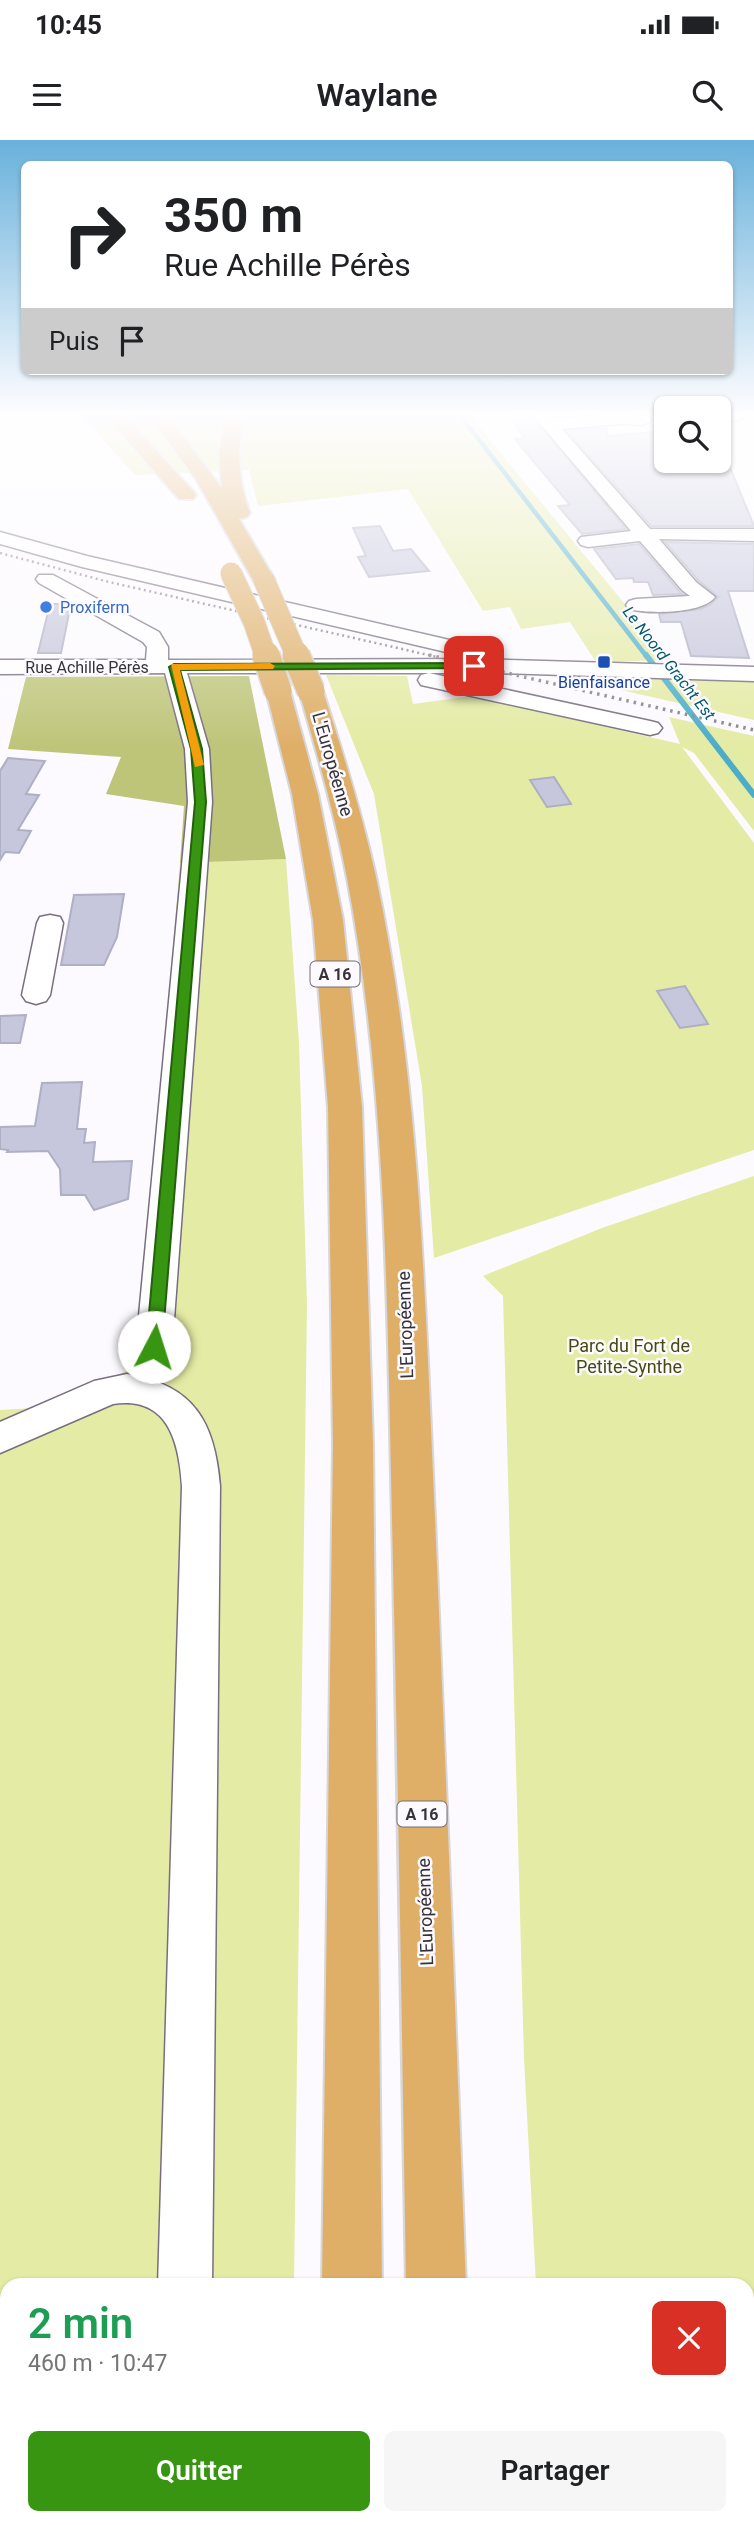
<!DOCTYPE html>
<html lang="fr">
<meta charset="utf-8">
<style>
:root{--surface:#fff;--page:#f6f6f6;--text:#202124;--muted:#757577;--accent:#379511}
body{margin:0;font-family:Roboto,sans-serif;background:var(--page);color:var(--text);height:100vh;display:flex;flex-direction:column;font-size:26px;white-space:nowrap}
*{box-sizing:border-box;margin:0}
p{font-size:23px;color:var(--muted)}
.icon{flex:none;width:38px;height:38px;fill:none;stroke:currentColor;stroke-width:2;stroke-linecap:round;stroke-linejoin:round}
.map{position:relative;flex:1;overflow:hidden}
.panel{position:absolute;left:0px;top:2138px;width:754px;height:247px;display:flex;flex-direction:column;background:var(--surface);border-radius:21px 21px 0 0;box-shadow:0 2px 5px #0004}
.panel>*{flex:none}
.top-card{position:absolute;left:21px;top:21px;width:712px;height:214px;border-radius:10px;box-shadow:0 2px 5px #0004;background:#fff;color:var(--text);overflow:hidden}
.tools{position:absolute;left:654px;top:256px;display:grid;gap:14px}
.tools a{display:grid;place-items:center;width:77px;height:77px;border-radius:10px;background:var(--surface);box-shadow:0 2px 5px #0004;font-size:35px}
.pin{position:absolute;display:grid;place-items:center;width:60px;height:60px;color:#fff;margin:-30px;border-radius:14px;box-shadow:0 4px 10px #0006}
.me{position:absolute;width:77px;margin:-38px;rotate:5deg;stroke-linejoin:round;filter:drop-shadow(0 0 5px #0008)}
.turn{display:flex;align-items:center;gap:24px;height:147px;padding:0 28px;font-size:32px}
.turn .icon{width:91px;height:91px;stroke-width:2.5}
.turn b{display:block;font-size:49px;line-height:60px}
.then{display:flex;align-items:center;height:66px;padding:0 28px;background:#0003;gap:14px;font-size:26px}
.round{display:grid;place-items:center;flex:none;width:74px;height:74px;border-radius:10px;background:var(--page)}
.head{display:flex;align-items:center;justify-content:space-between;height:119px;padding:0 28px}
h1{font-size:42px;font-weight:600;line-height:52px;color:#1e9e55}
.cta{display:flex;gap:14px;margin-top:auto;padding:14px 28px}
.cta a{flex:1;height:80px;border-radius:10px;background:var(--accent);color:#fff;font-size:28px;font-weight:600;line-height:80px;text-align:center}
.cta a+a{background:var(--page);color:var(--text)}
.status{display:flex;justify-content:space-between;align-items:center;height:49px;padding:0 35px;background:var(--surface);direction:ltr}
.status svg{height:19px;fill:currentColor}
header{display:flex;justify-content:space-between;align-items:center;height:91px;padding:0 28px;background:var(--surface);font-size:32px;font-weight:600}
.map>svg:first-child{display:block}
</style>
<div class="status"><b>10:45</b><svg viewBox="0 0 49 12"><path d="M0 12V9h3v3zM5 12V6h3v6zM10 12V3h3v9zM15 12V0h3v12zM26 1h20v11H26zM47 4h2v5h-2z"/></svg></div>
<header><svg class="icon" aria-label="menu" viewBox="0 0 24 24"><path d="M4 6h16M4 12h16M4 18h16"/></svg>Waylane<svg class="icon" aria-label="search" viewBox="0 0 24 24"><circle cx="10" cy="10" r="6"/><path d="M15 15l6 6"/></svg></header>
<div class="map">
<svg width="754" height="2385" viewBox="0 0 754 2385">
<rect width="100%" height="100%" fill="#fcfafe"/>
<g fill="#e4eba4">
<polygon points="80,274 471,274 493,304 671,520 596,522 570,482 521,489 510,467 483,471 408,349 258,366 249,330 135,335"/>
<polygon points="326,535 407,536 413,564 472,556 680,604 669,577 754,596 754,691 694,613 682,607 754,703 754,1010 434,1118 422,946 374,654"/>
<polygon points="554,535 754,541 754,580"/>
<polygon points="286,719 299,903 307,1164 294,2145 7,2146 7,2378 291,2378 291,2385 0,2385 0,1270 34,1268 137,1227 180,723"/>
<polygon points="754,1036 754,2385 548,2385 548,2378 747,2378 747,2146 536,2145 524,1918 503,1156 483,1136 602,1088"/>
</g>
<polygon fill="#bec579" points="249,536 286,719 180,723 184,666 106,654 121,617 8,609 26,537"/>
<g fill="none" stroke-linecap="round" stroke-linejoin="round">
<polyline stroke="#4cadc8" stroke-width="4.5" points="459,274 647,517"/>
<polyline stroke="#4cadc8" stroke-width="6" points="646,515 754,655"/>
</g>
<g fill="#c6c6dc" stroke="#aeafc3" stroke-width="2">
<polygon points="508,274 530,274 626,389 582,394 558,366 570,365 515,299 524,298"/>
<polygon points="607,288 607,296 667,291 667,320 727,320 754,386 651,386 567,291"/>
<polygon points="380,386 393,411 411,409 429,431 369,437 358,417 366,416 353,388"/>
<polygon points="665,402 754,404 754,451 728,451 749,518 691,516 681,482 661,482 659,474 700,469 710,465 718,457 698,440"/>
<polygon points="639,404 680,452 683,454 653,455 648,442 634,442 633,438 616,439 594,409"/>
<polygon points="50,464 71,464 61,513 38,513"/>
<polygon points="8,618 45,621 26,654 39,655 18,690 31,691 19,713 5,712 0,720 0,631"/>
<polygon points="554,637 571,664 547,667 530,640"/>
<polygon points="124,754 117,797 104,825 61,825 74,755"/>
<polygon points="685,846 708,884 680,888 657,851"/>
<polygon points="26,875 20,903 0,903 0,876"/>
<polygon points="82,942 77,989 86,989 84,1003 95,1002 93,1022 132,1021 128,1059 94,1070 85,1055 61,1055 60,1029 48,1011 7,1012 8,1010 0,1009 0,987 35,986 42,943"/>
</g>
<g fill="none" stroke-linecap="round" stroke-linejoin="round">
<defs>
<g id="minor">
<path d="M532 274H549L554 279 614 274 649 276 652 280 643 285 619 284 562 289 650 389H754V401L659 399 696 442 715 457C703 474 648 474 629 469L626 465 629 461 636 459 690 456 682 450 640 401 588 407 581 405 578 401 581 397 631 391Z"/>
<polygon points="728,274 744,274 744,276 736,281 730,280"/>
<polygon points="0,392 87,416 484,508 487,513 484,518 476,519 754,527 754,541 497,533 187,533 209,609 212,662 172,1207 166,1216 154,1220 142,1216 136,1207 188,662 185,609 165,533 0,534 0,520 146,520 147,507 143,502 39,443 36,439 39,435 53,435 159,492 168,507 168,520 476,519 82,427 0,404"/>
<polygon points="429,533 650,581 658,583 662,588 658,593 650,595 421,545 418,540 421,535"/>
<polygon points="50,775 60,777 63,783 50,855 46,861 36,864 26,861 22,855 37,783 40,777"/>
<path d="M127 1234C194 1245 215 1282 220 1346L212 2146H158L182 1346C179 1301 168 1256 113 1264L0 1313V1282L94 1241Z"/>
<rect x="150" y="2378" width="58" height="7"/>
</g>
<g id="highway">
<polygon points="104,274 123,274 193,351 196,355 193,359 179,359"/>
<path d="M148 274H167L222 349 219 313 226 274H244C237 310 237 339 250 373L247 377 239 379 275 440 272 445H256L196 339Z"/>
<polygon points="278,544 287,546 290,551 318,654 343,780 362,967 373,1305 382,2146 322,2146 333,1305 328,967 313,780 292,654 266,551 269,546"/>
<path d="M311 544 320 546 323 551C343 613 362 674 376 737 421 948 425 1165 435 1379 446 1635 456 1890 466 2146H406C402 1890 398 1635 392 1380 387 1166 387 949 347 738 335 675 317 613 299 551L302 546Z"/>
<rect x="320" y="2378" width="64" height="7"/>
<rect x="410" y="2378" width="64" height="7"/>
</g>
</defs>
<use href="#minor" stroke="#786e80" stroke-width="3"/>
<use href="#highway" stroke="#d7d6d8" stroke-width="4"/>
<use href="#minor" fill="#fff" fill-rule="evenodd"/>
<use href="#highway" fill="#dfaf68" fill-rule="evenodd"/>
<polyline stroke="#87848a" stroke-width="2.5" stroke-dasharray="2 3.5" stroke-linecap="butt" points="0,413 109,442 437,517"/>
<polyline stroke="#87848a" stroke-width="3.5" stroke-dasharray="2.5 5" stroke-linecap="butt" points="429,515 754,590"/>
<defs>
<g id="highway-bridge-far1">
<polyline points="231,433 254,482 266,517"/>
<polyline points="264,440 297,517"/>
</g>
<g id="highway-bridge">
<polyline points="266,515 278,551"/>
<polyline points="296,515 311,551"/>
</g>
</defs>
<use href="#highway-bridge-far1" stroke="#d7d6d8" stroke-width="23" stroke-linecap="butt"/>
<use href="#highway-bridge" stroke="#d7d6d8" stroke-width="30" stroke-linecap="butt"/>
<use href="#highway-bridge-far1" stroke="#dfaf68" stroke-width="21"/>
<use href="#highway-bridge" stroke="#dfaf68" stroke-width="27"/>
</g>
<linearGradient id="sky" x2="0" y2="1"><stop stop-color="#69b1db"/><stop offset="0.45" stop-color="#fefdff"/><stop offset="1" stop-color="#fefdff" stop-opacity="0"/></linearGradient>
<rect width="754" height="608" fill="url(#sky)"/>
<polygon fill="#379511" stroke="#24610b" stroke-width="2" points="474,523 479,526 478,528 180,530 202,609 206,662 162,1207 160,1211 148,1211 146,1207 195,662 191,609 169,527 174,524"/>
<polygon fill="#f59e0b" points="270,523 275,526 273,529 180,530 204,625 195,627 171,524"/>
<circle fill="#3f7fe0" stroke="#fcfafe" stroke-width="2.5" cx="46" cy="467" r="7"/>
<rect fill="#1a4fb4" stroke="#fcfafe" stroke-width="2.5" x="597" y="515" width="14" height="14" rx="3.5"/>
<g text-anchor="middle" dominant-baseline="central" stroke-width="5" stroke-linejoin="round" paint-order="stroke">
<g font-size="16" fill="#366cbe" stroke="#fcfafe" text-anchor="start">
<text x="60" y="467">Proxiferm</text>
</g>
<g font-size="16" font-style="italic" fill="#01596c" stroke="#fcfafe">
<text transform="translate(669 523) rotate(52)">Le Noord Gracht Est</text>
</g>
<g font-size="16" fill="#36323a" stroke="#fcfafe">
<text x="87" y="527">Rue Achille Pérès</text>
</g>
<g font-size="16" fill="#164399" stroke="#fcfafe">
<text x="604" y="542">Bienfaisance</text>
</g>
<g fill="#fcfafe" stroke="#716e75" stroke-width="2">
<rect x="310.5" y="821.5" width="49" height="25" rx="5"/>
<rect x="397.5" y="1661.5" width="49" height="25" rx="5"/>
</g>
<g font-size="16" font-weight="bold" fill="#36323a">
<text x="335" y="834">A 16</text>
<text x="422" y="1674">A 16</text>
</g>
<g font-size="18" fill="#36323a" stroke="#fcfafe">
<text transform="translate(333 624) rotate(74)">L'Européenne</text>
<text transform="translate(405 1185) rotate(-92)">L'Européenne</text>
<text transform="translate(425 1772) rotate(-92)">L'Européenne</text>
</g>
<g font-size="18" fill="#474b11" stroke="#fcfafe">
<text x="629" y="1205">Parc du Fort de<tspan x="629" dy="21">Petite-Synthe</tspan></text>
</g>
</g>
</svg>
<div class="tools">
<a><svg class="icon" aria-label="search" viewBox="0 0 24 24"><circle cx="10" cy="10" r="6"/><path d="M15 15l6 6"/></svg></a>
</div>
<div class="pin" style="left:474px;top:526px;background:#d93025"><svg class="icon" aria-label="arrive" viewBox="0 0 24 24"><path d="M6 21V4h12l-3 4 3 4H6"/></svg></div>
<svg class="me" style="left:154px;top:1207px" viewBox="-20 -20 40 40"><circle r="19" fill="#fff"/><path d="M0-13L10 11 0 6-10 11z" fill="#379511"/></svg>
<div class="top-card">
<div class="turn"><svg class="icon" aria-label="right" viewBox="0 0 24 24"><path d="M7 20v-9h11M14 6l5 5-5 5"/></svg><div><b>350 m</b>Rue Achille Pérès</div></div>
<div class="then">Puis<svg class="icon" aria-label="arrive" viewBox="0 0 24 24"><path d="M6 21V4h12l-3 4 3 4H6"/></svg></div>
</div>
<section class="panel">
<div class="head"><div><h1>2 min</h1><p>460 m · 10:47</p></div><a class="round" style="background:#d93025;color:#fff"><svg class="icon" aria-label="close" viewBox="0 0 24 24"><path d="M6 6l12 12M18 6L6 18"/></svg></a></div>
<div class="cta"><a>Quitter</a><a>Partager</a></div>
</section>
</div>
